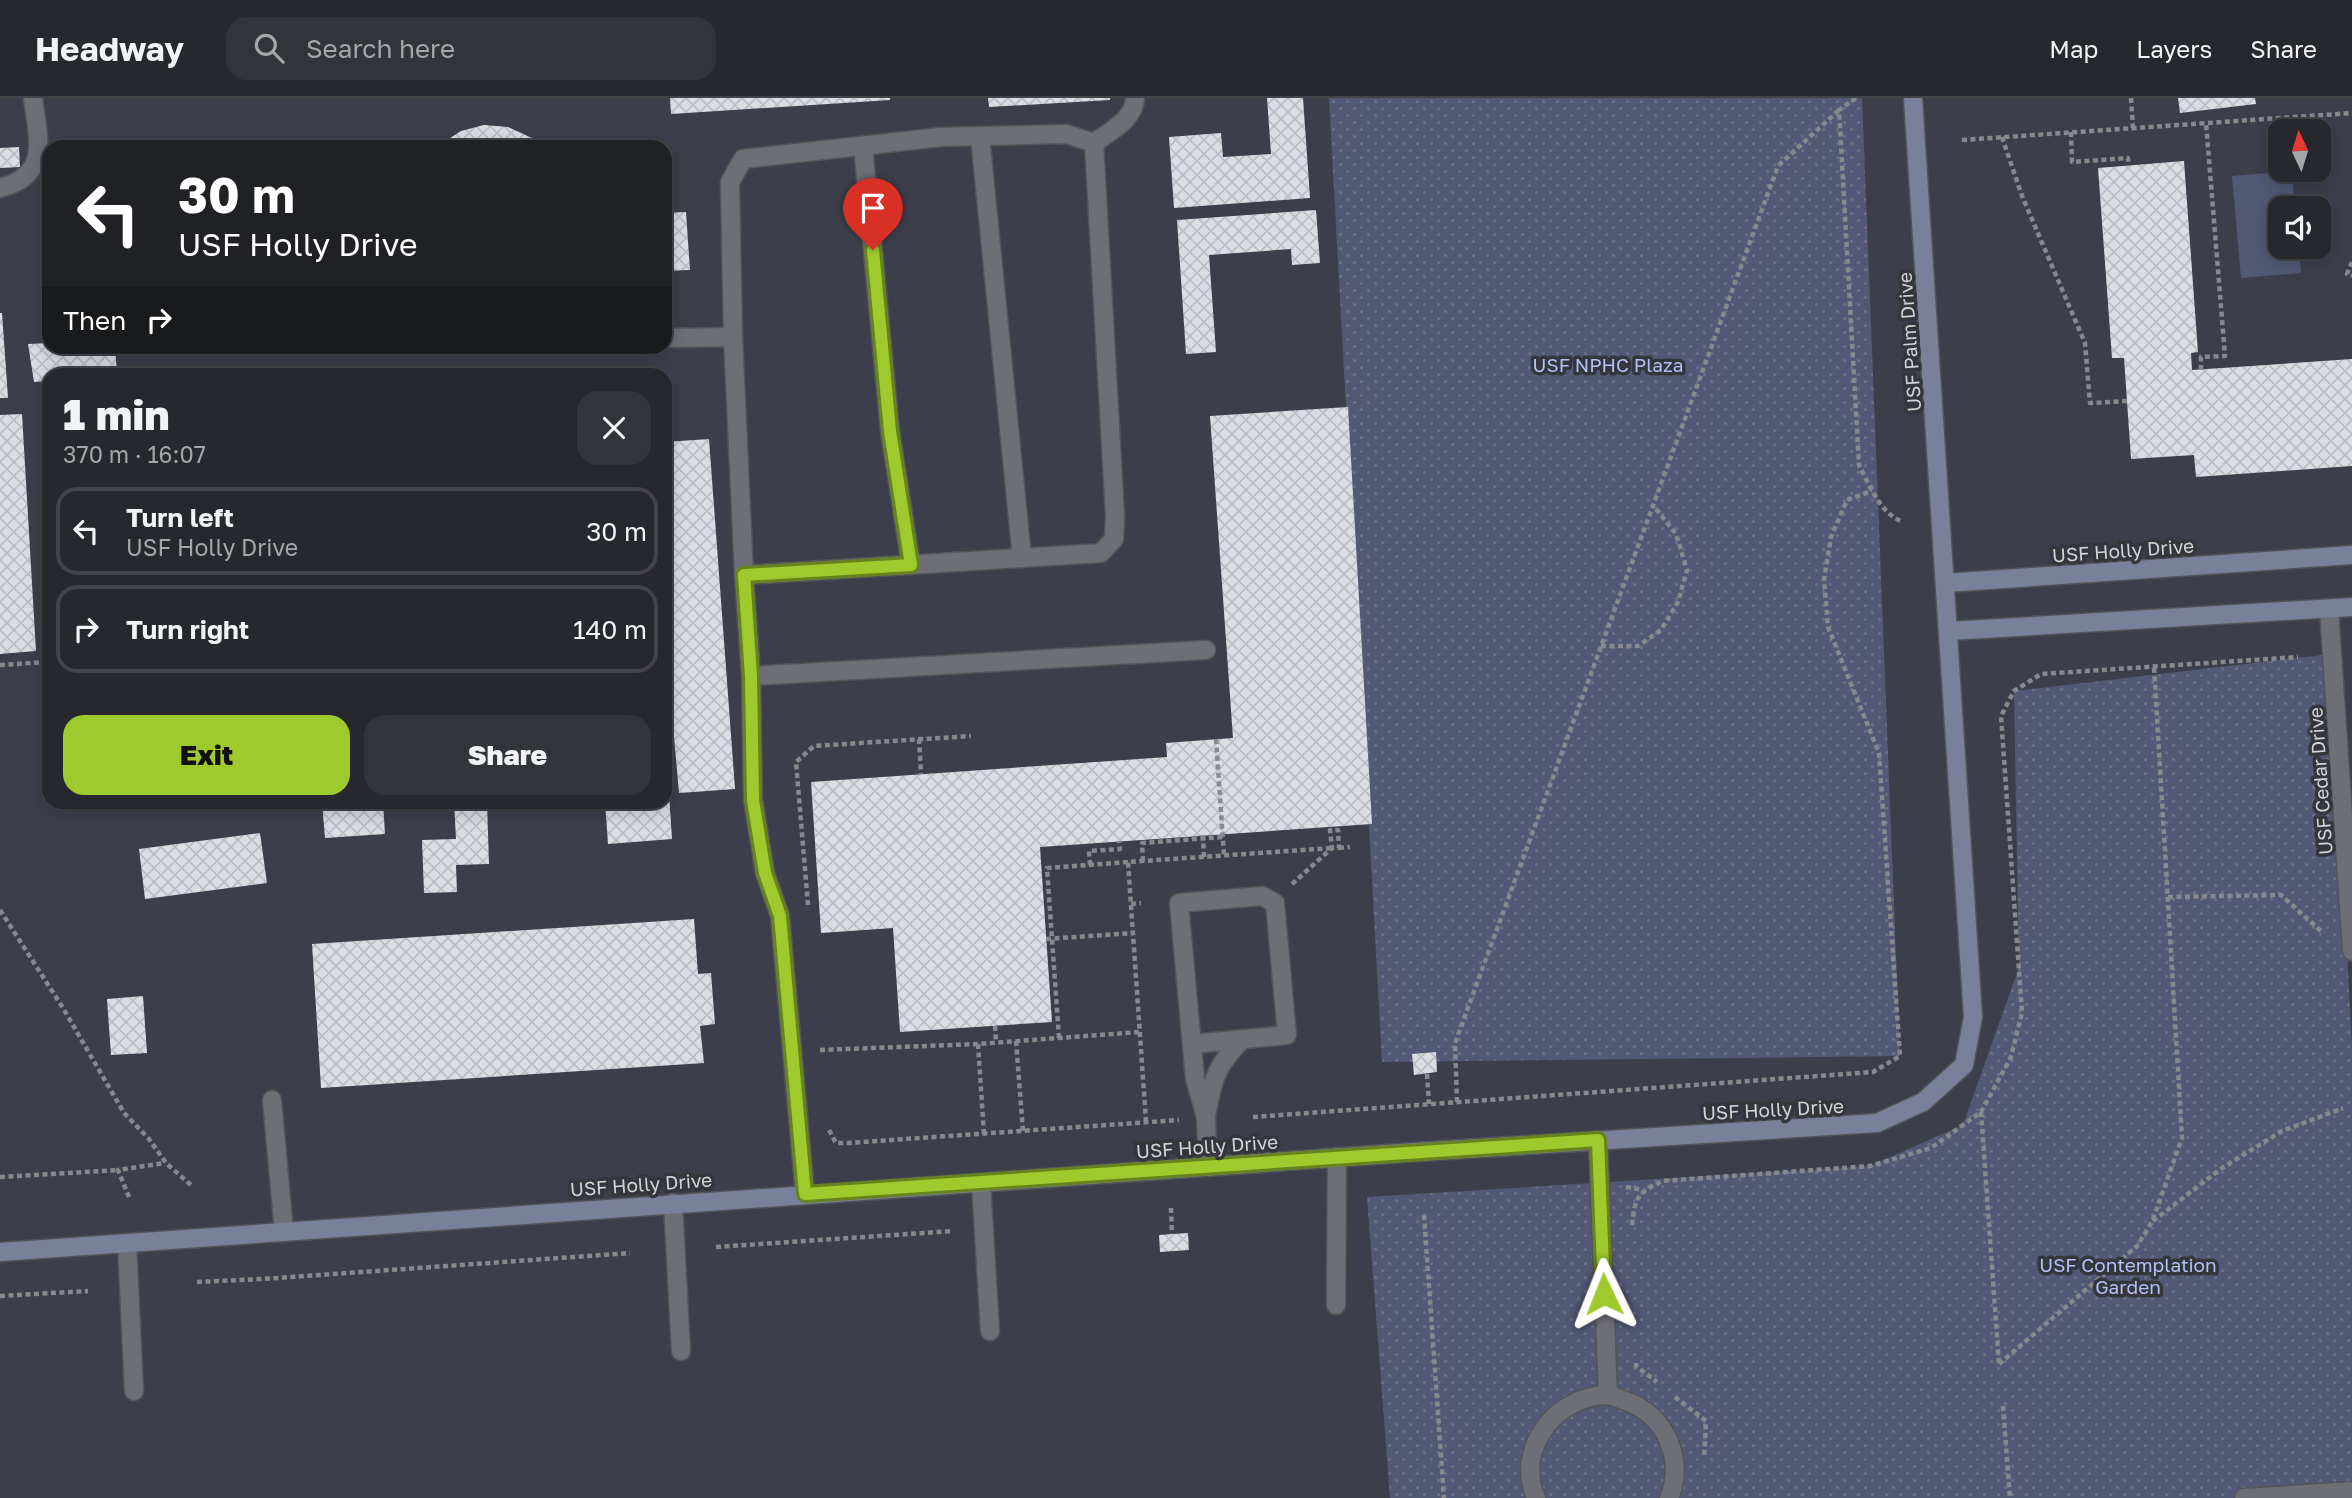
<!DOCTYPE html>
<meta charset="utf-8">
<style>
:root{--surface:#27282d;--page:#333439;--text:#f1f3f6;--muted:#a4a6aa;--line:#434449;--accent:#9fca2d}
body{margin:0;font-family:"Golos Text",sans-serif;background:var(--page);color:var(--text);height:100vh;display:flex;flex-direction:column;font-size:26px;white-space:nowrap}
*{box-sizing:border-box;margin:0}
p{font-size:23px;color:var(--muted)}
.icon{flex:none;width:38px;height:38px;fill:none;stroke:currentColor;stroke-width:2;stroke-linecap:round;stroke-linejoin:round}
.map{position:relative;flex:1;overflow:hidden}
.drawer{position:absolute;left:42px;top:270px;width:630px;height:441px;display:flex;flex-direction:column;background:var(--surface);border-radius:21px;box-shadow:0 4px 18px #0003,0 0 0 2px var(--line)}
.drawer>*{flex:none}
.top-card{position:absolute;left:42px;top:42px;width:630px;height:214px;border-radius:21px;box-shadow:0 4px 18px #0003,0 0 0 2px var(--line);background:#202124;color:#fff;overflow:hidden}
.needle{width:46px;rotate:356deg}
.tools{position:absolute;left:2268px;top:21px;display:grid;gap:14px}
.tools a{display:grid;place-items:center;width:63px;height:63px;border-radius:14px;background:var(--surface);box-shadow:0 4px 18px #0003,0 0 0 2px var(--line);font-size:35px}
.pin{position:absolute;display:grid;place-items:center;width:60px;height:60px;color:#fff;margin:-72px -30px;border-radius:50% 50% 50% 0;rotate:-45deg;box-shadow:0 0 7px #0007}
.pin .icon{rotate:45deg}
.me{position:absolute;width:77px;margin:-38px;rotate:358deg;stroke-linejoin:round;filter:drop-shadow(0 0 5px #0008)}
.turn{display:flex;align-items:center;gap:24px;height:147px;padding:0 21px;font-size:32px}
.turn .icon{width:91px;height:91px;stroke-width:2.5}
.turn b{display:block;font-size:49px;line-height:60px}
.then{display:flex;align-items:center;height:66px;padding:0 21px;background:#0003;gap:14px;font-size:26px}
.round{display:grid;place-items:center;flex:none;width:74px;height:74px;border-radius:21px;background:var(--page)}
.headline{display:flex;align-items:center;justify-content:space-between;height:119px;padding:0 21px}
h1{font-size:42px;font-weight:800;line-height:52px}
.button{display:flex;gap:14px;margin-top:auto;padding:14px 21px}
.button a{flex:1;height:80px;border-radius:21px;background:var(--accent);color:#111;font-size:28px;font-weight:800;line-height:80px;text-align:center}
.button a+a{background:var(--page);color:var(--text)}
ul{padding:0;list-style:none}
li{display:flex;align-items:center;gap:21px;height:88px;margin:0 14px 10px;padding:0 7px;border:4px solid var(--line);border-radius:21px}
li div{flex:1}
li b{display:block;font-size:26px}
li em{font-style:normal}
header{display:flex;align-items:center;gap:42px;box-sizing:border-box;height:98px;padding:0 35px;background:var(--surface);border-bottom:2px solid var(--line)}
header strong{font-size:33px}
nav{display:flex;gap:38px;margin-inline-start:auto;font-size:24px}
.search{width:490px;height:63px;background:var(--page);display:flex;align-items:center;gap:18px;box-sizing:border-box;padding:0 24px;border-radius:21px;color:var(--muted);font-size:26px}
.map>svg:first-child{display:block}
</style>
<header>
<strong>Headway</strong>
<div class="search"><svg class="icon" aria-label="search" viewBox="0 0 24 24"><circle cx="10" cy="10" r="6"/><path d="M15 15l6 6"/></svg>Search here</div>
<nav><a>Map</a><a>Layers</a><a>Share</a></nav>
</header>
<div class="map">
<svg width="2352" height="1400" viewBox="0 0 2352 1400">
<defs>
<pattern id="park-dots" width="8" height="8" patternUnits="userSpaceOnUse" patternTransform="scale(1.75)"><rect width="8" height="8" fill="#535974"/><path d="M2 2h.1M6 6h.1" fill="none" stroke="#6b7087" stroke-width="1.8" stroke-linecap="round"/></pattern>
<pattern id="building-cross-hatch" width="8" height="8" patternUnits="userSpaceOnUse" patternTransform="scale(1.75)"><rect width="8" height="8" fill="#dbdde5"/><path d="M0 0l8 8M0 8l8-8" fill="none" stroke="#bcbdc4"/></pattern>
</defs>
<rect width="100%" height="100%" fill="#34363c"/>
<path fill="#3c3f4b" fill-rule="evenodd" d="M0 0H2352V1400H0ZM2280 33H2319V72H2280ZM49 49H665V248H49ZM2280 110H2319V149H2280ZM49 276H665V704H49Z"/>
<g fill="url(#park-dots)">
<polygon points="1329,0 1862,0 1900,958 1382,964"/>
<polygon points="2332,556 2352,951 2352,1394 2267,1400 1390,1400 1367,1099 1870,1068 1963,1027 2019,869 2014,593"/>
</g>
<polygon fill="#535974" points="2292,73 2295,110 2280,110 2280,149 2299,149 2301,175 2241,180 2232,78"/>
<g fill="url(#building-cross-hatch)">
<polygon points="670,0 890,0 890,2 671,16"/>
<polygon points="988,0 1110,0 1110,2 989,9"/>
<polygon points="1267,0 1303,0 1310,100 1174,110 1169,39 1221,35 1223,59 1271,56"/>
<polygon points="2178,0 2255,0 2256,6 2180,15"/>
<polygon points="484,27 508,29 532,40 540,49 436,49 461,33"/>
<polygon points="19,49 20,69 0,70 0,50"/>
<polygon points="2184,63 2198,254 2191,255 2192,272 2352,261 2352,368 2196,379 2194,357 2131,361 2124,260 2112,260 2098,70"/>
<polygon points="1316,112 1320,165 1292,167 1291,151 1209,157 1216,254 1186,256 1177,122"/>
<polygon points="686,114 690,172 665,173 665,115"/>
<polygon points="0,215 2,215 8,300 0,300"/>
<polygon points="49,245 49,248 115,248 117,276 49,276 49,283 34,284 28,246"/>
<polygon points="1348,309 1372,726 1040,749 1052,924 900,934 893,830 821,835 811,684 1167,659 1166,645 1233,640 1210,318"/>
<polygon points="22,316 36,553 0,556 0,317"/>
<polygon points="709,341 735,691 679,695 669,583 665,583 665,344"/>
<polygon points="665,665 667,665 672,741 608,746 605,704 665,704"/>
<polygon points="322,704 383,704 385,736 325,740"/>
<polygon points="454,704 487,704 489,766 456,767 457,794 424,795 422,742 456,741"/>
<polygon points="260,735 267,785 145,801 139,751"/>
<polygon points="694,821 698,876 711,875 715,926 700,928 704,965 321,990 312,846"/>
<polygon points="143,898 147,955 111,957 107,901"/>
<polygon points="1436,954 1437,974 1414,977 1412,956"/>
<polygon points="1188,1135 1189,1152 1160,1154 1159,1137"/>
</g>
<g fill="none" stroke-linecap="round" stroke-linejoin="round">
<defs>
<g id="lane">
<polyline points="980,38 1022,460"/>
<path d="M1094 45C1109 34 1135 21 1135 0"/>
<polyline points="863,48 890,333 911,467"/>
<path d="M0 90C51 77 38 41 33 0"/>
<polyline points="665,240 733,239"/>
<polyline points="744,477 1101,455 1114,441 1115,418 1094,45 1066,36 941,39 743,61 730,84 733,239 744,477 751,578 753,702 765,775 780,818 805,1096"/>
<polyline points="751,578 1206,552"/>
<polyline points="1192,946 1287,937 1275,805 1262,798 1179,805 1195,981 1206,1019 1208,1069"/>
<polyline points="272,1002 284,1134"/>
<path d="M1207 1013C1213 979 1218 965 1243 941"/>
<polyline points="981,1085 990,1233"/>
<polyline points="673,1105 681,1253"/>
<polyline points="127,1146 134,1293"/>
<polyline points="1336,1207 1337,1059"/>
</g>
<g id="street">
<polyline points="2329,511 2352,853"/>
<polyline points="1598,1042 1608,1297"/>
<path d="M1536 1400C1515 1352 1554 1299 1606 1297 1612 1297 1620 1301 1626 1303 1666 1317 1685 1362 1669 1400"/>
<polyline points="2244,1400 2352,1393"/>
</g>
<g id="secondary">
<polyline points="1945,485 2352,457"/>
<polyline points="1949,533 2352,509"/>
<polyline points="0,1154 1401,1055 1877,1025 1923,1004 1964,967 1973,919 1913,0"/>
</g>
</defs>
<use href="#lane" stroke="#535459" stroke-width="21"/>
<use href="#street" stroke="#535459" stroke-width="21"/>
<use href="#secondary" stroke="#535459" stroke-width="21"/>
<g stroke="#88898e" stroke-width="4.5" stroke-dasharray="5 3.5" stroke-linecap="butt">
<path d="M1856 0 1839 12 1859 367C1869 386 1880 415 1901 423"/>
<polyline points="2131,0 2133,30"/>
<polyline points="2071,34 2072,64 2128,60 2129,68"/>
<polyline points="2002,39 2022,98 2085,245 2090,305 2127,303"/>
<polyline points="1962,42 2352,15"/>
<polyline points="2352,164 2347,176 2352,178"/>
<polyline points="2201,272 2201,259 2225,258 2206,25"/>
<polyline points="1601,548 1638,548 1661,532 1678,504 1687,472 1676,436 1653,407"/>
<polyline points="0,567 47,564 44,521 49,517"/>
<polyline points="919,641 921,676"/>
<polyline points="1216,641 1224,757"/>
<polyline points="1203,737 1204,759"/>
<polyline points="1339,750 1350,749"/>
<polyline points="1143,763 1142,745 1223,739"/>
<polyline points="1090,767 1089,753 1120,751 1119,743"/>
<polyline points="1292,786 1332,750 1339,750 1338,732 1330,732 1332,750"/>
<polyline points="2168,799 2281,797 2321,833"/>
<polyline points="1131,806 1141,805"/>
<polyline points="808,807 796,664 814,648 971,638"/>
<polyline points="0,812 63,910 124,1015 149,1041 166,1065 192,1088"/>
<polyline points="1046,841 1133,835"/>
<polyline points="995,928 996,944"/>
<polyline points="1059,940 1047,770 1128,764"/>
<polyline points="1016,943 1023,1033"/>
<polyline points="978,946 984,1036"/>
<polyline points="820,952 978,946 1140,934"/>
<polyline points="1427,976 1429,1006"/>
<polyline points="1457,1004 1455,945 1778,68 1839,12"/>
<polyline points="1981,1014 1999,1266"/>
<polyline points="1253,1019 1873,974 1900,958 1879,655 1828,529 1824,482 1831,439 1847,402 1872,393"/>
<polyline points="1146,1024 1128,764 1332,750"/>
<polyline points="829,1032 836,1045 848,1045 1179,1022"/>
<polyline points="0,1079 118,1072"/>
<polyline points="1626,1089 1643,1092"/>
<polyline points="129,1099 118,1072 165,1065"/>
<polyline points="1171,1110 1172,1136"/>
<polyline points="1424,1117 1444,1400"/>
<polyline points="2153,1123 2222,1070 2282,1033 2343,1010"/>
<path d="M1632 1127C1635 1100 1637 1095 1662 1083L1870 1068 1931 1050 1981 1014 2011 959 2022 915 2001 618 2014 593 2041 576 2298 559"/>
<polyline points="716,1149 953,1133"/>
<polyline points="197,1184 263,1181 630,1155"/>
<polyline points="0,1198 88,1193"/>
<polyline points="1636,1265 1636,1268 1657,1284"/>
<polyline points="1999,1266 2137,1148 2152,1124 2182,1040 2154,569"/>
<polyline points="1675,1299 1706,1323 1704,1359"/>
<polyline points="2003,1308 2010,1400"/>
</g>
<use href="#lane" stroke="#6e6f76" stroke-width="18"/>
<use href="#street" stroke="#6e6f76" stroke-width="18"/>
<use href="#secondary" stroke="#7b809a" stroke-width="18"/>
</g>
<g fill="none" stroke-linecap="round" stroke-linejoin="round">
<defs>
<polyline id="route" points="873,152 890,333 911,467 744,477 751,578 753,702 765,775 780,818 805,1096 1598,1042 1604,1196"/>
</defs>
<use href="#route" stroke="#67831d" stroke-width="18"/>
<use href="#route" stroke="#9fca2d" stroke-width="12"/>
</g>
<g text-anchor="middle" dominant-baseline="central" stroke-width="7" stroke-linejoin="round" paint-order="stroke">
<g font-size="19" fill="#d2d3d7" stroke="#34363c">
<text transform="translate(1909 244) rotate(-94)">USF Palm Drive</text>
<text transform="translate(2123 452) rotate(-4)">USF Holly Drive</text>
<text transform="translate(2320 683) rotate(-94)">USF Cedar Drive</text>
<text transform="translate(1773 1011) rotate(-3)">USF Holly Drive</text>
<text transform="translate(1207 1048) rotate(-4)">USF Holly Drive</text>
<text transform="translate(641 1086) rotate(-4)">USF Holly Drive</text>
</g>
<g font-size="19" fill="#b4c0f5" stroke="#34363c">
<text x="1608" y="266">USF NPHC Plaza</text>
<text x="2128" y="1166">USF Contemplation<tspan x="2128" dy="22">Garden</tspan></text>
</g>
</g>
</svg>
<div class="tools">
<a><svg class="needle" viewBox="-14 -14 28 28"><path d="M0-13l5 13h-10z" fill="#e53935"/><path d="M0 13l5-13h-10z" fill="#a4a6aa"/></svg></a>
<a><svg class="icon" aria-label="sound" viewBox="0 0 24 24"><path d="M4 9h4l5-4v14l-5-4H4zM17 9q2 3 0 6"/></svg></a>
</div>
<div class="pin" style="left:873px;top:152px;background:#d93025"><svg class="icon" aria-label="arrive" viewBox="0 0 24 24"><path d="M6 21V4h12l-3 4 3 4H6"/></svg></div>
<svg class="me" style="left:1604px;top:1196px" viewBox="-20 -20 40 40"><path d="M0-17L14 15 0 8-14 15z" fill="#9fca2d" stroke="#fff" stroke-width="4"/></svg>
<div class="top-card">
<div class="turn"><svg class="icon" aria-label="left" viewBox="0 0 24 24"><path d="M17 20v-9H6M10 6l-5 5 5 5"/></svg><div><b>30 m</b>USF Holly Drive</div></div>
<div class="then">Then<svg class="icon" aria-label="right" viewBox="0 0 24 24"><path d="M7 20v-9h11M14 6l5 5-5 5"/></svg></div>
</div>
<section class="drawer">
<div class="headline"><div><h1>1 min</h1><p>370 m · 16:07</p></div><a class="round"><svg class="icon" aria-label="close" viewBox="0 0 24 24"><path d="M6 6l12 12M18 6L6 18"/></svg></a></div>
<ul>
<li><svg class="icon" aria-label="left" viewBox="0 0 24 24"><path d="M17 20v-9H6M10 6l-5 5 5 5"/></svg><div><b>Turn left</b><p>USF Holly Drive</p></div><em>30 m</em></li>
<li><svg class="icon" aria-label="right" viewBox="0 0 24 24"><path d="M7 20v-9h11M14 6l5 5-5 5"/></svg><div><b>Turn right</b></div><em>140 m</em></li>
</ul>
<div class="button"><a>Exit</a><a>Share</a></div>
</section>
</div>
